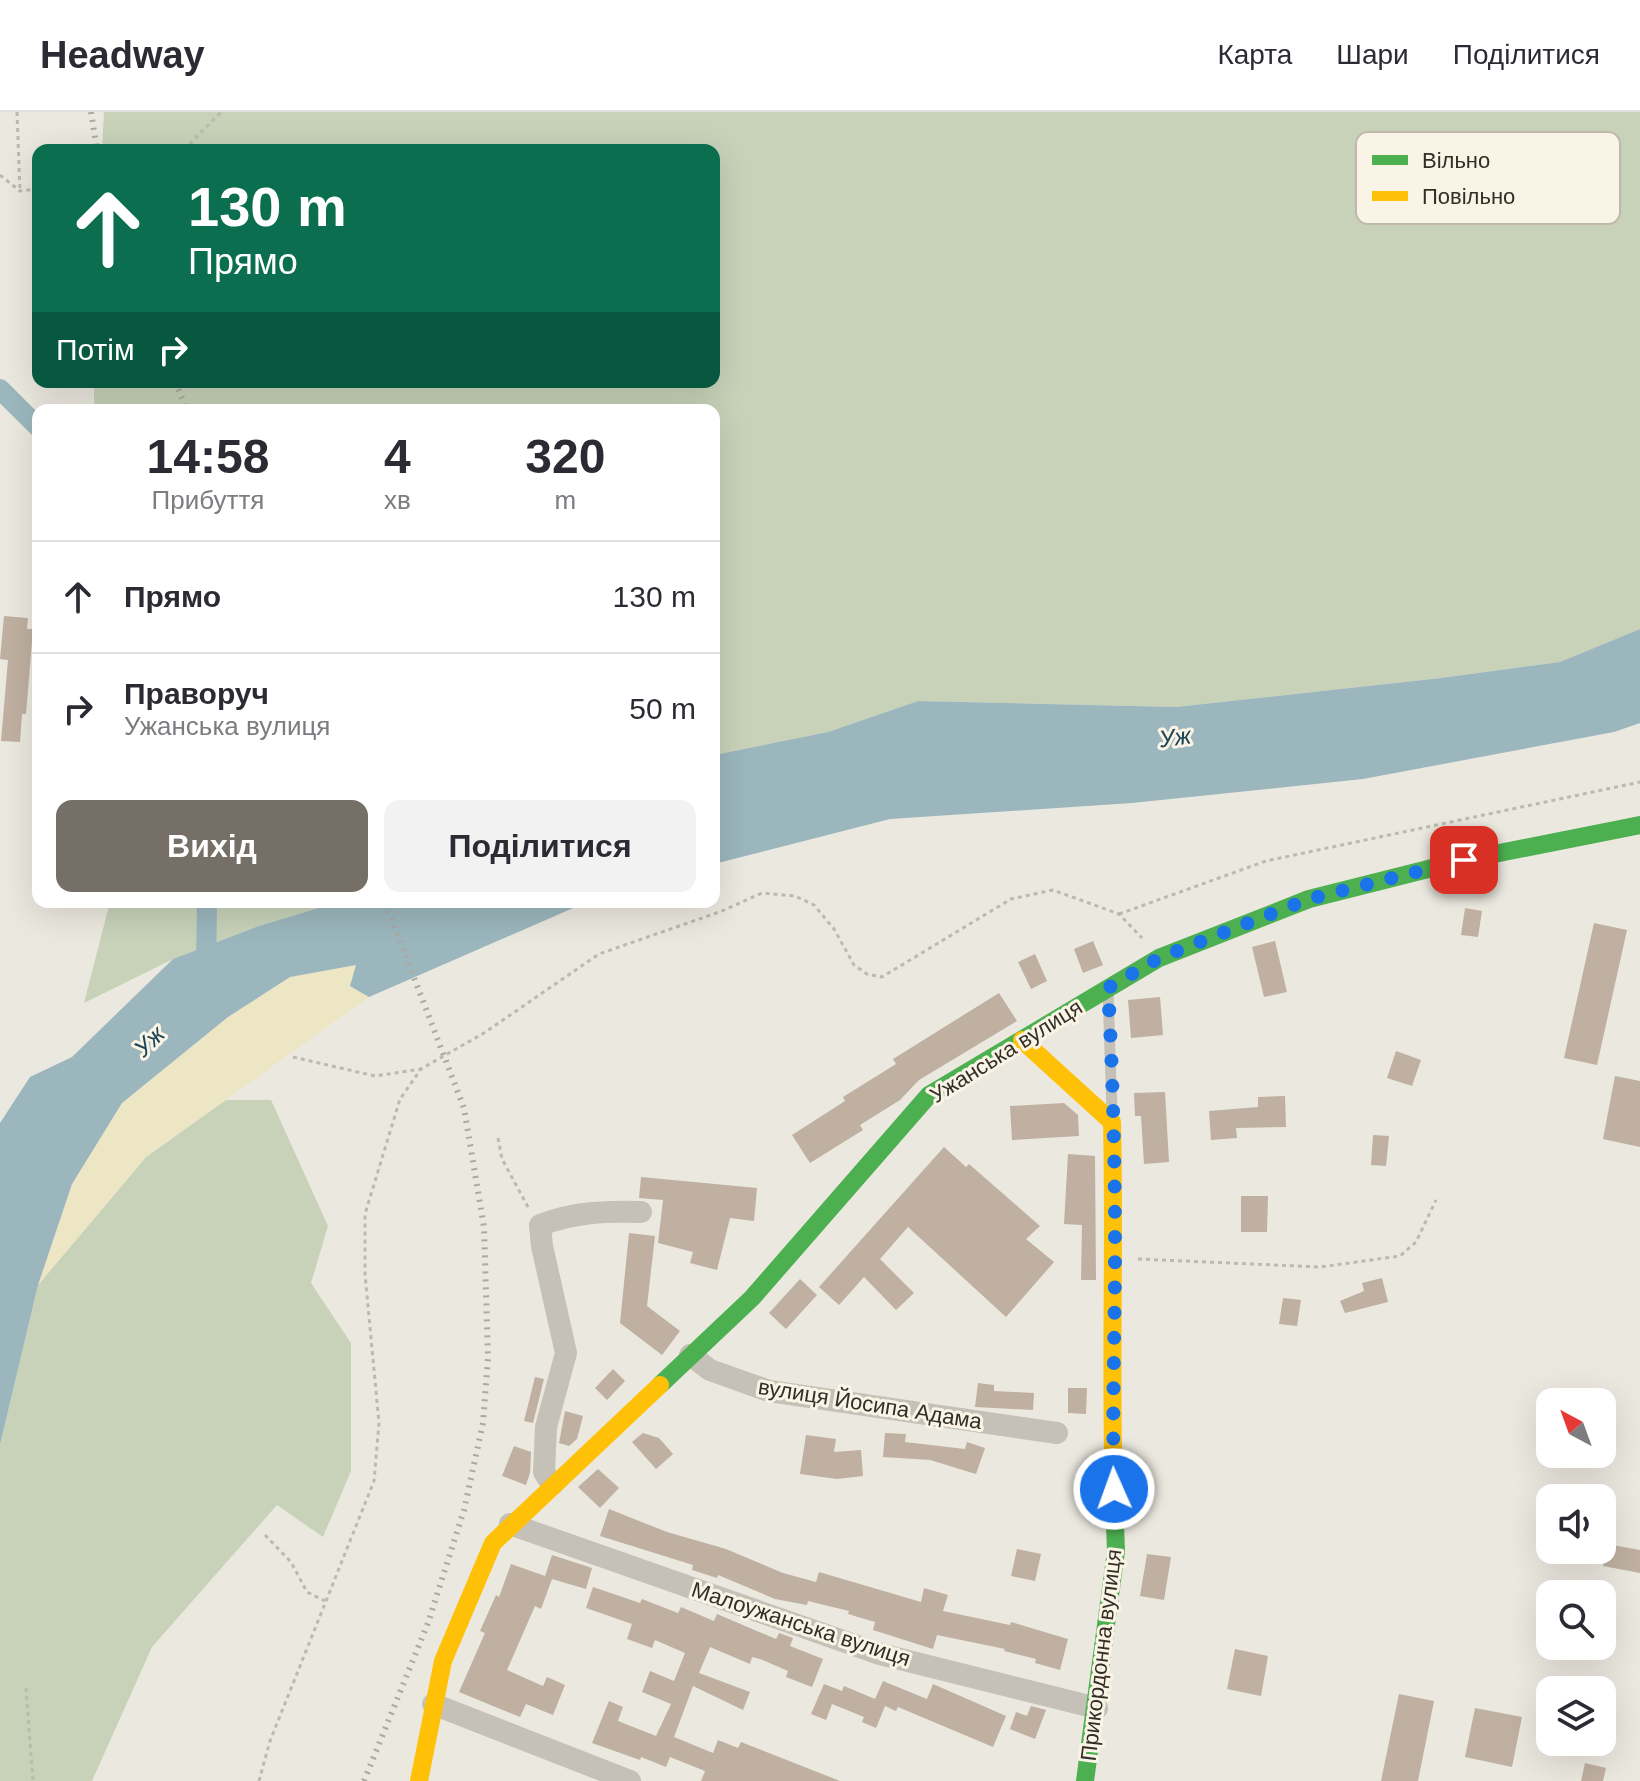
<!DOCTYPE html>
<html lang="uk">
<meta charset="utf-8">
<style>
:root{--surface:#fff;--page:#f2f2f3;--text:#2b2b33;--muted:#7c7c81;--line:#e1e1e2;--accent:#756f67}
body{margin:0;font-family:Helvetica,sans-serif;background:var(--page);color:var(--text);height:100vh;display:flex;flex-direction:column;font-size:30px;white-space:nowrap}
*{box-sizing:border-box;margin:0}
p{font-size:26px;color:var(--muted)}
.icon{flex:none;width:44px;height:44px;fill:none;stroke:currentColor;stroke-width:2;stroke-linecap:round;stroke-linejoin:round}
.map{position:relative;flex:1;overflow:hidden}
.sheet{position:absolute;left:32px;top:292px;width:688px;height:504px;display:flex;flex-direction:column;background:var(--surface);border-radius:16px;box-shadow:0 8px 32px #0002}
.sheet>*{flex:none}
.hud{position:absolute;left:32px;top:32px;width:688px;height:244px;border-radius:16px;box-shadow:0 8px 32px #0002;background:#0b6e4f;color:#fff;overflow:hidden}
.needle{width:52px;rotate:319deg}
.controls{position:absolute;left:1536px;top:1276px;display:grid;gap:16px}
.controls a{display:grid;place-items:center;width:80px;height:80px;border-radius:16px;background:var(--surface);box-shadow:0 8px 32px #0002;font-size:40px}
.pin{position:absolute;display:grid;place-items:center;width:68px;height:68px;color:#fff;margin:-34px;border-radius:16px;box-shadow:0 4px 12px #0006}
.me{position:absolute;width:88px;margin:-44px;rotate:358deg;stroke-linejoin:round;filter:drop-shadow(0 0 6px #0008)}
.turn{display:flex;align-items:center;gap:28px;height:168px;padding:0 24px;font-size:36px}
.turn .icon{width:104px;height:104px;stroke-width:2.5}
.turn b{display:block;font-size:56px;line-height:68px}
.then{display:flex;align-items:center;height:76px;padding:0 24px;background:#0003;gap:16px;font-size:30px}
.eta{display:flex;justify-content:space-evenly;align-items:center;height:136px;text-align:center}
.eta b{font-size:48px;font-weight:800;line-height:56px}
.primary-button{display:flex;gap:16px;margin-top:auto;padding:16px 24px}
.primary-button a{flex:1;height:92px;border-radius:16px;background:var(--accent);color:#fff;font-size:32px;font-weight:800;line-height:92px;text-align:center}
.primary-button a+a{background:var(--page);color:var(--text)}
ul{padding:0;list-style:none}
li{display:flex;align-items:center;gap:24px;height:112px;padding:0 24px;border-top:2px solid var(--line)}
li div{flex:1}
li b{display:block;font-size:30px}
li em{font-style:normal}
header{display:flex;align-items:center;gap:48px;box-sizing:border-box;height:112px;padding:0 40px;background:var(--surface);border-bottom:2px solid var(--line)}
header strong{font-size:38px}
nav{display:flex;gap:44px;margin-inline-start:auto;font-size:28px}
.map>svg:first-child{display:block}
</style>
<header>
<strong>Headway</strong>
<nav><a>Карта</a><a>Шари</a><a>Поділитися</a></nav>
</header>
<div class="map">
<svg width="1640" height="1669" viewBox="0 0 1640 1669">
<rect width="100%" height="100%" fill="#ebe8df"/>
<g fill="#c7d2b9">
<polygon points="104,0 1640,0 1640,517 1560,550 1441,566 1176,595 918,589 828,620 714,643 714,298 94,298 94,270 714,270 714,38 102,38"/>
<polygon points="110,790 338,790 256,815 173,847 84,891"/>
<polygon points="226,988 271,988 328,1114 311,1171 351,1231 351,1359 323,1425 277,1393 152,1535 92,1669 0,1669 0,1333 38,1173 146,1045"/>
</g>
<polygon fill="#ece6c5" points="356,853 350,874 369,885 146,1045 38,1173 72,1072 122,991 228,905 290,865"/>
<g fill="#9bb6bd">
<polygon points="1640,517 1640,611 1614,620 1363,667 1132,691 890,707 714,752 714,643 828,620 918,589 1176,595 1441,566 1560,550"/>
<polygon points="338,790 587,790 369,885 350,874 356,853 290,865 228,905 122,991 72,1072 38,1173 0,1333 0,1011 30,965 72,945 173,847 256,815"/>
</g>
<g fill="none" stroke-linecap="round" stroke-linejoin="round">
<g stroke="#9bb6bd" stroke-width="20">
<polyline points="0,277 38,315"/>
<polyline points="206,862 207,790"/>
</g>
</g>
<g fill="#bfb0a1">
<polygon points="4,504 28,506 27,517 33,517 26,602 22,602 20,630 1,629 8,548 0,547"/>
<polygon points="1465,796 1482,799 1478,825 1461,823"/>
<polygon points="1594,811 1627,818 1597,953 1564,946"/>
<polygon points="1093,829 1103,853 1083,861 1074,837"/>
<polygon points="1275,829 1287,880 1264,885 1252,835"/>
<polygon points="1035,842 1047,869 1031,877 1018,850"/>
<polygon points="999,881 1017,909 919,968 900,988 860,1013 863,1018 810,1051 792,1023 845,989 843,985 896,952 893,947"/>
<polygon points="1160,885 1163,923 1131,926 1128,888"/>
<polygon points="1396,939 1421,948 1412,974 1387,966"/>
<polygon points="1615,964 1640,969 1640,1035 1603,1027"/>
<polygon points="1165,980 1169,1050 1144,1052 1141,1004 1135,1004 1134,981"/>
<polygon points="1285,984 1286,1015 1236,1016 1237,1026 1211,1028 1209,999 1258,995 1258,985"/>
<polygon points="1064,991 1078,1003 1079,1024 1012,1028 1010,994"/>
<polygon points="1373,1023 1389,1024 1386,1054 1371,1053"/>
<polygon points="944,1035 966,1055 969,1052 1040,1114 1026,1127 1054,1150 1006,1205 908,1115 880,1147 914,1181 896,1198 864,1165 839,1193 819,1175"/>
<polygon points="1068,1042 1095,1044 1096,1168 1081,1168 1082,1113 1064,1112"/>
<polygon points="641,1065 757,1076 754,1109 730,1106 717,1158 690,1151 693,1140 658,1131 663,1088 639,1086"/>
<polygon points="1241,1084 1268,1084 1267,1120 1241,1120"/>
<polygon points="629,1121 655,1124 647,1194 680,1219 662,1243 620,1211"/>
<polygon points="1382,1166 1388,1190 1345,1201 1340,1189 1364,1179 1362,1171"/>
<polygon points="800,1167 817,1183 786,1217 769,1201"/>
<polygon points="1283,1186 1301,1188 1297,1214 1279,1212"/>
<polygon points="613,1257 625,1269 607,1288 595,1276"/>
<polygon points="535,1265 544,1267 533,1311 524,1309"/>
<polygon points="978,1271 994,1273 994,1279 1034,1281 1033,1298 975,1295"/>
<polygon points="1068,1276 1087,1276 1086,1302 1068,1301"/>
<polygon points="565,1299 583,1304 577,1327 569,1334 559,1331"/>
<polygon points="643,1321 659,1326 673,1342 656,1357 632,1330"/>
<polygon points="885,1321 906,1322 905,1330 965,1337 967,1330 985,1336 976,1362 930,1348 883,1345"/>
<polygon points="806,1323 836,1327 834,1340 861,1338 863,1364 837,1367 800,1362"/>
<polygon points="514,1334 531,1340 530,1361 526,1373 502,1364"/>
<polygon points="598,1357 619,1376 600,1396 578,1375"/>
<polygon points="609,1397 667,1420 726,1437 783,1461 816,1470 819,1460 921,1490 924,1476 948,1483 943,1499 1010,1513 1011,1510 1068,1527 1060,1558 1035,1551 1036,1547 1004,1539 1005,1537 937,1523 933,1537 873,1518 875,1510 848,1502 849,1499 808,1489 807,1493 775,1487 718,1463 717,1466 692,1458 693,1453 600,1424"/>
<polygon points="1607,1432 1640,1438 1640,1461 1603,1454"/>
<polygon points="1017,1437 1041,1442 1035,1469 1011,1464"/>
<polygon points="1147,1442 1171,1445 1164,1488 1140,1484"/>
<polygon points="552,1443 592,1456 586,1477 552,1467 541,1497 535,1494 507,1558 543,1574 547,1565 565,1573 553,1603 526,1592 520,1605 459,1580 485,1521 480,1519 496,1483 499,1485 511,1452 545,1464"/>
<polygon points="593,1475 640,1491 642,1487 678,1501 681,1495 714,1509 717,1502 776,1527 779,1521 793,1526 790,1534 823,1547 812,1575 786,1565 788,1559 760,1547 752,1545 750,1552 710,1535 699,1561 750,1580 743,1598 693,1574 674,1625 713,1641 718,1628 738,1636 741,1630 840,1669 701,1669 705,1659 670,1645 666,1655 641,1645 640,1648 592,1631 609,1589 623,1595 618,1609 656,1624 671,1592 642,1580 650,1559 674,1569 685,1541 655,1528 652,1536 627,1527 632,1512 586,1496"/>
<polygon points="1235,1537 1268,1544 1261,1584 1227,1577"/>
<polygon points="883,1569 927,1587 933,1572 1006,1604 993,1635 898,1595 896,1599 885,1594 876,1616 862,1610 864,1605 832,1592 826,1608 811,1602 824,1572 842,1579 844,1574 875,1587"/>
<polygon points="1399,1582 1434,1589 1418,1669 1381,1669"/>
<polygon points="1031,1594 1046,1598 1035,1627 1010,1617 1016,1600 1027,1604"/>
<polygon points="1475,1596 1522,1605 1512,1655 1465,1645"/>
<polygon points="1585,1651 1606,1656 1603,1669 1581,1669"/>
</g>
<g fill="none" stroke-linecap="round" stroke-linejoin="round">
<g stroke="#bdb9b1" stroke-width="3" stroke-dasharray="4 4" stroke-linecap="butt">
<polyline points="17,0 20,79"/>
<polyline points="184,38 221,0"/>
<polyline points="0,63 20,79 38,77"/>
<polyline points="1119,802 1266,749 1640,670"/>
<polyline points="293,945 375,964 421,957"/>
<polyline points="498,1026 502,1047 528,1095"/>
<polyline points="1138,1147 1320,1155 1400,1144 1416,1130 1436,1088"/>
<polyline points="265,1423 291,1450 307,1480 325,1489"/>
<polyline points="26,1576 33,1669"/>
<polyline points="259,1669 270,1629 374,1369 379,1311 365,1162 365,1102 400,987 421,957 484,921 599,842 722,799 762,781 795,784 814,793 834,817 854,853 867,862 882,865 1011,787 1053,778 1119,802 1142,826"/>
</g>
<polyline stroke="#c5c1b8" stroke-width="11" points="1108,879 1112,1001"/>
<g stroke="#c5c1b8" stroke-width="22">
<polyline points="690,1243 710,1258 769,1279 1057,1321"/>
<path d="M552 1373 544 1360 546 1315 566 1241 542 1134 540 1113C575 1100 605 1099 641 1100"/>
<polyline points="510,1412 880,1542 1097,1596"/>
<polyline points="433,1592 630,1669"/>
</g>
<g stroke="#4caf50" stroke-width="18">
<polyline points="660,1273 752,1186 929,983 1159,846 1309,787 1464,748 1640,713"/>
<polyline points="1085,1669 1116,1439 1114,1385"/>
</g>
<g stroke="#ffc107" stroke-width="18">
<path d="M1022 928 1112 1010C1115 1135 1110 1260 1114 1385"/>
<polyline points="419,1669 443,1549 493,1431 660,1273"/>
</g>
<g stroke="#aca9a3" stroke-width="6" stroke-dasharray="2 6" stroke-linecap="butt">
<polyline points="91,0 97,38"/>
<polyline points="175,270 187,298"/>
<polyline points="364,1669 428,1511 464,1398 483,1311 488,1246 484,1115 464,996 385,790"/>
</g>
</g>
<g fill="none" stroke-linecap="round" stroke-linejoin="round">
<path stroke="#1a73e8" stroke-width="14" stroke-dasharray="0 25.2" d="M1114 1377C1112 1297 1115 1218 1115 1138 1115 1051 1113 963 1108 876L1159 846 1309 787 1464 748"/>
</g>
<g text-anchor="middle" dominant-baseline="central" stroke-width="6" stroke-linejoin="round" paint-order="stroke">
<g font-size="22" fill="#352e27" stroke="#f9f4e5">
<text transform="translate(1006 939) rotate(-32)">Ужанська вулиця</text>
<text transform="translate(870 1292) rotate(9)">вулиця Йосипа Адама</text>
<text transform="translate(801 1512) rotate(18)">Малоужанська вулиця</text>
<text transform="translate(1101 1543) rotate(-83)">Прикордонна вулиця</text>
</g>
<g font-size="24" font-style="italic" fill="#1d4556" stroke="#f9f4e5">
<text transform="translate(1175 625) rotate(-8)">Уж</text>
<text transform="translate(149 929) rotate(-45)">Уж</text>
</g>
</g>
<rect x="1356" y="20" width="264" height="92" rx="12" fill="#f9f4e5" stroke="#beb9ac" stroke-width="2"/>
<rect x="1372" y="43" width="36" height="10" fill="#4caf50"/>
<rect x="1372" y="79" width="36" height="10" fill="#ffc107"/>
<g font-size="22" fill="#352e27">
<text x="1422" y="56">Вільно</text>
<text x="1422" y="92">Повільно</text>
</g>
</svg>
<div class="controls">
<a><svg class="needle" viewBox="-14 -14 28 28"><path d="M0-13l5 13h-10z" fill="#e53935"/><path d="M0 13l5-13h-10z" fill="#7c7c81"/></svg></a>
<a><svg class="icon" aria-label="sound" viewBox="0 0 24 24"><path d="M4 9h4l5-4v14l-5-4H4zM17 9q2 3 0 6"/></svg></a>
<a><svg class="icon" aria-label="search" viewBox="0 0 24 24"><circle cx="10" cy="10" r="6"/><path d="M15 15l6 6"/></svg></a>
<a><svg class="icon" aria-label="layers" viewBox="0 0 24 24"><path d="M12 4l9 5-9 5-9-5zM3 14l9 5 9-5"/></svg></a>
</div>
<div class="pin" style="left:1464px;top:748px;background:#d93025"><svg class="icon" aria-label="arrive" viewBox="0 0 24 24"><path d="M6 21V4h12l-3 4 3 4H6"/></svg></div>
<svg class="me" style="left:1114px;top:1377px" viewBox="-20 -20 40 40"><circle r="17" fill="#1a73e8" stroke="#fff" stroke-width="3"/><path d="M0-11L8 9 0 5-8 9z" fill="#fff"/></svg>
<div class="hud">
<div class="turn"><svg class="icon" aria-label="ahead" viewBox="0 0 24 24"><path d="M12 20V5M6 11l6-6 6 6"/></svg><div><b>130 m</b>Прямо</div></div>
<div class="then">Потім<svg class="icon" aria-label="right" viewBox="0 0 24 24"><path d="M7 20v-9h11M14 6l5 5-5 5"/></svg></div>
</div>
<section class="sheet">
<div class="eta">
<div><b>14:58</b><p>Прибуття</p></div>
<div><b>4</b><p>хв</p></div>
<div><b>320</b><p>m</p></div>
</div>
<ul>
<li><svg class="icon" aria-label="ahead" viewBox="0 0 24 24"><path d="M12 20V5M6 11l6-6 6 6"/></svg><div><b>Прямо</b></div><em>130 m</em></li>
<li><svg class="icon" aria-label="right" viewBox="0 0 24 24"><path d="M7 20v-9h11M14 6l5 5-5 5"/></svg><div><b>Праворуч</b><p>Ужанська вулиця</p></div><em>50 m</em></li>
</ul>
<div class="primary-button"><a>Вихід</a><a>Поділитися</a></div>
</section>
</div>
